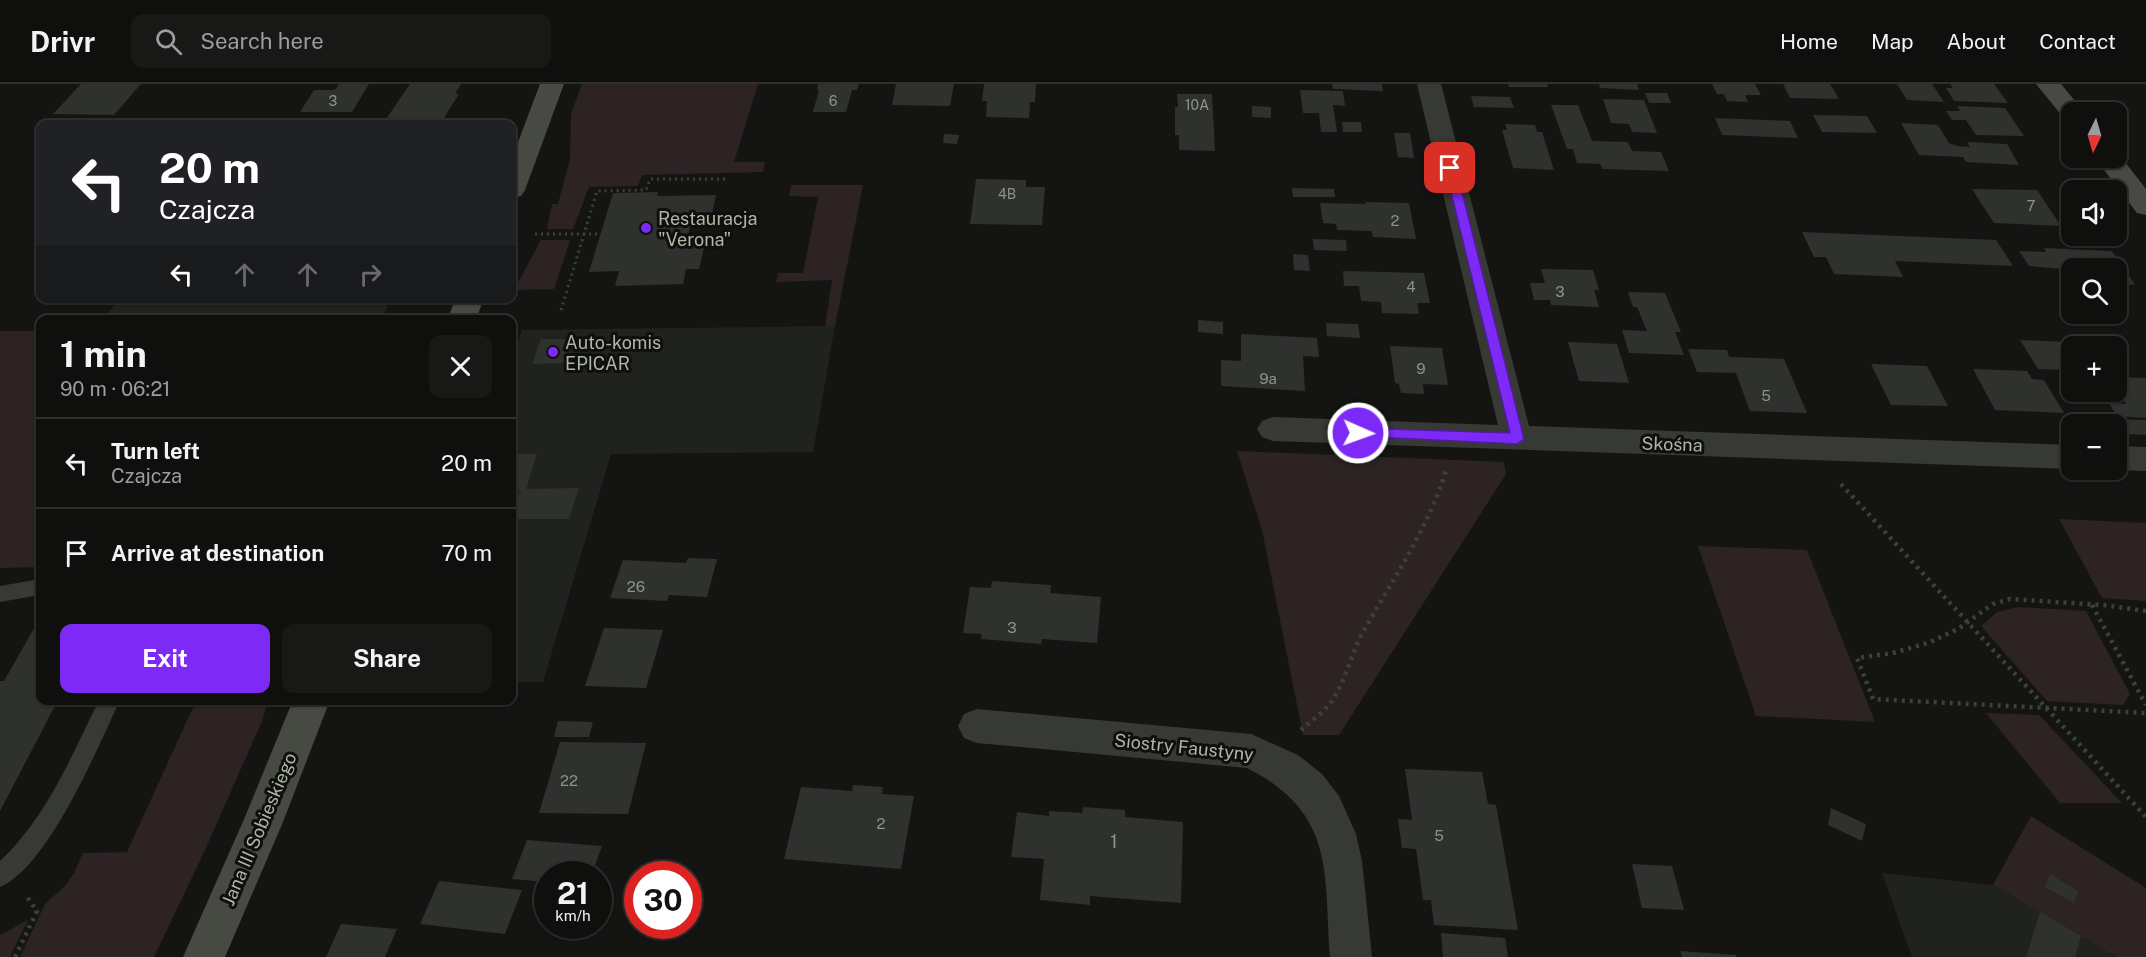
<!DOCTYPE html>
<meta charset="utf-8">
<style>
:root{--surface:#0f100e;--page:#181917;--text:#f1f3f6;--muted:#9b9d9e;--line:#2f302e;--accent:#7e2af7}
body{margin:0;font-family:"Public Sans",sans-serif;background:var(--page);color:var(--text);height:100vh;display:flex;flex-direction:column;font-size:22px;white-space:nowrap}
*{box-sizing:border-box;margin:0}
p{font-size:20px;color:var(--muted)}
.icon{flex:none;width:33px;height:33px;fill:none;stroke:currentColor;stroke-width:2;stroke-linecap:round;stroke-linejoin:round}
.map{position:relative;flex:1;overflow:hidden}
.panel{position:absolute;left:36px;top:231px;width:480px;height:390px;display:flex;flex-direction:column;background:var(--surface);border-radius:12px;box-shadow:0 2px 4px #0004,0 0 0 2px var(--line)}
.panel>*{flex:none}
.hud{position:absolute;left:36px;top:36px;width:480px;height:183px;border-radius:12px;box-shadow:0 2px 4px #0004,0 0 0 2px var(--line);background:#202124;color:#fff;overflow:hidden}
.needle{width:39px;rotate:185deg}
.fabs{position:absolute;left:2061px;top:18px;display:grid;gap:12px}
.fabs a{display:grid;place-items:center;width:66px;height:66px;border-radius:12px;background:var(--surface);box-shadow:0 2px 4px #0004,0 0 0 2px var(--line);font-size:30px}
.speed{position:absolute;left:534px;top:777px;display:flex;gap:12px;font-size:30px;font-weight:700;text-align:center}
.speed>*{display:grid;place-content:center;width:78px;height:78px;border-radius:50%;background:var(--surface);box-shadow:0 2px 4px #0004,0 0 0 2px var(--line);line-height:1}
.speed small{font-size:15px;font-weight:400}
.speed .limit{border:9px solid #d22;background:#fff;color:#111}
.pin{position:absolute;display:grid;place-items:center;width:51px;height:51px;color:#fff;margin:-26px;border-radius:12px;box-shadow:0 3px 9px #0006}
.me{position:absolute;width:66px;margin:-33px;rotate:92deg;stroke-linejoin:round;filter:drop-shadow(0 0 4px #0008)}
.turn{display:flex;align-items:center;gap:21px;height:126px;padding:0 24px;font-size:27px}
.turn .icon{width:78px;height:78px;stroke-width:2.5}
.turn b{display:block;font-size:42px;line-height:51px}
.lanes{display:flex;align-items:center;height:57px;padding:0 24px;background:#0003;justify-content:center;gap:30px;direction:ltr}
.lanes .off{opacity:.35}
.round{display:grid;place-items:center;flex:none;width:63px;height:63px;border-radius:12px;background:var(--page)}
.summary{display:flex;align-items:center;justify-content:space-between;height:102px;padding:0 24px}
h1{font-size:36px;font-weight:700;line-height:45px}
.action{display:flex;gap:12px;margin-top:auto;padding:12px 24px}
.action a{flex:1;height:69px;border-radius:12px;background:var(--accent);color:#fff;font-size:24px;font-weight:700;line-height:69px;text-align:center}
.action a+a{background:var(--page);color:var(--text)}
ul{padding:0;list-style:none}
li{display:flex;align-items:center;gap:18px;height:90px;padding:0 24px;border-top:2px solid var(--line)}
li div{flex:1}
li b{display:block;font-size:22px}
li em{font-style:normal}
header{display:flex;align-items:center;gap:36px;box-sizing:border-box;height:84px;padding:0 30px;background:var(--surface);border-bottom:2px solid var(--line)}
header strong{font-size:28px}
nav{display:flex;gap:33px;margin-inline-start:auto;font-size:21px}
.search{width:420px;height:54px;background:var(--page);display:flex;align-items:center;gap:15px;box-sizing:border-box;padding:0 21px;border-radius:12px;color:var(--muted);font-size:22px}
.map>svg:first-child{display:block}
</style>
<header>
<strong>Drivr</strong>
<div class="search"><svg class="icon" aria-label="search" viewBox="0 0 24 24"><circle cx="10" cy="10" r="6"/><path d="M15 15l6 6"/></svg>Search here</div>
<nav><a>Home</a><a>Map</a><a>About</a><a>Contact</a></nav>
</header>
<div class="map">
<svg width="2146" height="873" viewBox="0 0 2146 873">
<rect width="100%" height="100%" fill="#141513"/>
<g fill="#20221f">
<polygon points="119,215 119,214 391,215 381,235 103,235"/>
<polygon points="835,242 813,368 611,370 543,598 512,598 512,273 522,246"/>
<polygon points="1882,789 1993,801 2116,873 1912,873"/>
</g>
<g fill="#2d2324">
<polygon points="582,0 758,0 734,78 765,78 763,88 642,91 638,102 589,103 573,145 547,145 552,120 558,120 570,75 571,30"/>
<polygon points="791,101 863,101 835,242 825,243 832,196 776,198 778,189 803,189 818,113 789,112"/>
<polygon points="541,156 570,156 554,205 514,206"/>
<polygon points="0,247 40,247 40,483 0,484"/>
<polygon points="1237,367 1504,378 1506,390 1339,651 1303,651 1262,446"/>
<polygon points="2059,435 2146,439 2146,517 2102,514"/>
<polygon points="1698,462 1807,466 1875,638 1756,632"/>
<polygon points="2018,523 2086,527 2130,610 2123,621 2047,617 1981,542 1997,528"/>
<polygon points="196,617 268,617 262,637 205,766 154,873 20,873 45,820 65,802 74,789 83,769 127,768"/>
<polygon points="1986,629 2039,631 2122,719 2060,719"/>
<polygon points="2031,732 2146,804 2146,873 2116,873 1993,801"/>
<polygon points="28,836 10,873 0,873 0,851"/>
</g>
<g fill="#2f312e">
<polygon points="81,0 141,0 114,31 53,30"/>
<polygon points="339,0 369,0 352,28 300,28 314,6 335,6"/>
<polygon points="410,0 461,0 455,10 459,10 440,40 386,40 388,38 384,38"/>
<polygon points="818,0 859,0 857,6 852,6 846,28 813,28 819,6 817,6"/>
<polygon points="896,0 954,0 950,22 892,21"/>
<polygon points="984,0 1036,0 1035,18 1030,18 1029,34 986,33 987,17 982,17"/>
<polygon points="1332,0 1382,0 1383,7 1333,5"/>
<polygon points="1508,0 1547,0 1548,3 1509,3"/>
<polygon points="1599,0 1637,0 1639,6 1600,4"/>
<polygon points="1712,0 1755,0 1761,11 1745,11 1748,18 1727,17 1724,10 1717,10"/>
<polygon points="1783,0 1830,0 1839,15 1790,14"/>
<polygon points="1897,0 1932,0 1944,18 1907,16"/>
<polygon points="1950,0 1994,0 2008,19 1954,17 1946,4 1953,4"/>
<polygon points="1300,6 1343,7 1345,22 1333,21 1337,48 1321,48 1319,29 1303,29"/>
<polygon points="1645,9 1667,9 1671,19 1649,19"/>
<polygon points="1177,10 1212,10 1215,67 1179,66 1179,51 1175,51 1175,23 1178,23"/>
<polygon points="1471,12 1510,13 1514,24 1474,23"/>
<polygon points="1603,15 1644,16 1657,49 1632,48 1629,40 1611,39"/>
<polygon points="1551,21 1578,21 1592,57 1628,58 1632,67 1661,68 1669,87 1603,85 1600,80 1577,79 1573,65 1567,65"/>
<polygon points="1252,22 1271,23 1271,34 1252,33"/>
<polygon points="1957,22 2005,24 2024,52 1976,51 1966,36 1952,36 1946,27 1960,27"/>
<polygon points="1813,31 1867,32 1877,49 1822,48"/>
<polygon points="1715,34 1790,37 1798,54 1722,51"/>
<polygon points="1342,38 1361,38 1362,48 1343,48"/>
<polygon points="1901,39 1938,41 1949,59 1957,62 1970,63 1967,58 2007,60 2019,81 1966,78 1963,73 1919,71"/>
<polygon points="1505,40 1535,41 1537,48 1542,48 1554,86 1513,84 1502,46 1507,46"/>
<polygon points="1394,49 1410,49 1414,74 1398,73"/>
<polygon points="944,50 959,51 957,60 943,59"/>
<polygon points="976,95 1026,96 1026,103 1045,103 1042,141 970,140"/>
<polygon points="1292,104 1334,105 1335,113 1293,113"/>
<polygon points="1972,105 2037,106 2061,142 1994,139"/>
<polygon points="658,108 657,112 716,111 710,138 691,138 688,152 707,151 699,185 686,185 683,200 615,202 619,187 589,188 613,109"/>
<polygon points="1365,118 1409,119 1416,155 1373,153 1371,147 1337,146 1336,140 1323,139 1320,119 1366,120"/>
<polygon points="1802,148 1996,156 2013,182 1895,177 1903,193 1834,190 1826,173 1814,173"/>
<polygon points="1313,155 1346,156 1347,167 1314,166"/>
<polygon points="2044,164 2112,167 2135,201 2116,200 2116,184 2072,186 2029,182 2019,167 2046,168"/>
<polygon points="1293,170 1308,171 1310,187 1294,186"/>
<polygon points="1541,185 1593,186 1599,206 1594,206 1599,223 1551,221 1550,216 1534,216 1530,199 1545,199"/>
<polygon points="1343,187 1424,189 1430,219 1417,219 1419,230 1382,229 1381,218 1361,217 1359,202 1344,202"/>
<polygon points="1628,208 1665,209 1681,248 1675,248 1684,271 1629,269 1622,246 1647,247 1637,223 1633,223"/>
<polygon points="1198,236 1223,238 1223,250 1198,248"/>
<polygon points="1326,239 1358,240 1360,254 1327,252"/>
<polygon points="1241,250 1317,254 1319,273 1303,272 1305,307 1221,302 1221,276 1241,277"/>
<polygon points="541,255 571,255 563,279 532,280"/>
<polygon points="2020,256 2070,258 2073,262 2072,286 2038,285"/>
<polygon points="1568,258 1617,260 1629,299 1579,297"/>
<polygon points="1390,262 1442,264 1448,301 1423,300 1424,310 1401,309 1399,300 1395,299"/>
<polygon points="1688,265 1727,266 1729,273 1784,275 1807,329 1750,327 1736,289 1697,288"/>
<polygon points="1871,280 1927,282 1948,322 1891,321"/>
<polygon points="1973,285 2027,287 2032,295 2044,296 2064,329 1995,326"/>
<polygon points="2116,293 2146,294 2146,334 2117,332 2109,319 2126,320 2116,304"/>
<polygon points="2115,335 2146,336 2146,351 2125,350"/>
<polygon points="512,370 537,370 526,405 579,404 569,435 512,435 520,405 512,405"/>
<polygon points="688,474 717,475 707,513 669,511 667,517 610,514 623,476 686,479"/>
<polygon points="992,497 1051,501 1050,509 1101,513 1097,559 1042,555 1041,560 981,555 982,550 963,549 970,503 991,504"/>
<polygon points="40,534 40,616 58,616 0,727 0,597 4,597"/>
<polygon points="604,544 663,546 646,604 585,602"/>
<polygon points="558,637 593,638 589,653 554,653"/>
<polygon points="560,658 646,659 628,730 539,729"/>
<polygon points="1405,685 1482,688 1488,720 1496,721 1518,846 1434,841 1431,816 1423,816 1416,765 1402,764 1398,735 1412,736"/>
<polygon points="853,701 883,703 882,710 914,712 901,785 784,775 801,703 852,707"/>
<polygon points="1083,723 1125,726 1125,733 1183,738 1181,819 1090,812 1090,821 1040,816 1044,775 1011,773 1017,728 1049,732 1049,727 1082,729"/>
<polygon points="1831,724 1866,740 1862,757 1828,741"/>
<polygon points="527,756 602,762 592,790 548,790 548,798 512,795"/>
<polygon points="1632,780 1672,782 1684,826 1642,824"/>
<polygon points="2050,790 2078,807 2074,819 2045,803"/>
<polygon points="439,797 522,806 505,850 420,840"/>
<polygon points="2040,828 2081,852 2075,873 2026,873"/>
<polygon points="341,840 397,845 385,873 326,873"/>
<polygon points="1441,849 1505,854 1508,873 1443,873"/>
<polygon points="1680,867 1736,871 1736,873 1682,873"/>
</g>
<g fill="none" stroke-linecap="round" stroke-linejoin="round">
<g stroke="#3e413a" stroke-width="3" stroke-dasharray="2 4" stroke-linecap="butt">
<polyline points="535,150 600,150"/>
<polyline points="561,226 597,107 646,106 650,95 728,95"/>
</g>
<g stroke="#3e413a" stroke-width="4.5" stroke-dasharray="3 5" stroke-linecap="butt">
<polyline points="1841,400 2146,733"/>
<polyline points="2092,521 2146,621"/>
<polyline points="2146,527 2103,521 2010,515 1993,520 1958,545 1928,559 1893,569 1857,574 1873,615 2146,629"/>
<path d="M1301 646C1313 635 1329 625 1336 610 1347 591 1352 569 1362 550 1392 496 1428 446 1446 386"/>
<polyline points="15,873 37,827 27,813"/>
</g>
<g fill="#373a34" fill-rule="evenodd">
<polygon points="40,495 40,511 0,518 0,502"/>
<path d="M99 616H120C98 663 48 783 0 803V777C47 733 71 673 99 616Z"/>
</g>
<g fill="#373a34" fill-rule="evenodd">
<polygon points="1417,0 1441,0 1529,342 2072,361 2072,385 1273,357 1262,353 1257,345 1262,337 1273,333 1498,341"/>
<polygon points="2116,362 2146,363 2146,387 2114,386 2116,386"/>
<path d="M977 625 1251 650 1298 671 1322 690 1339 712 1356 750 1362 777 1372 873H1330C1324 786 1335 729 1247 684L977 659 964 654 958 642 964 630Z"/>
</g>
<g fill="#464a42" fill-rule="evenodd">
<polygon points="540,0 564,0 525,106 521,112 512,114 512,74"/>
<polygon points="2036,0 2061,0 2084,28 2072,28 2072,35 2063,33"/>
<polygon points="2117,68 2146,105 2146,131 2137,129 2095,74 2116,74"/>
<polygon points="456,214 484,214 476,236 447,236"/>
<polygon points="293,616 330,616 283,738 225,873 183,873 245,733"/>
</g>
</g>
<polygon fill="#7e2af7" stroke="#521ba1" stroke-width="1.5" points="1450,81 1456,84 1524,355 1517,360 1354,352 1352,349 1354,345 1358,344 1510,349 1445,84"/>
<g fill="#7e2af7" stroke="#0f100e" stroke-width="2">
<circle cx="646" cy="144" r="6"/>
<circle cx="553" cy="268" r="6"/>
</g>
<g text-anchor="middle" dominant-baseline="central" stroke-width="6" stroke-linejoin="round" paint-order="stroke">
<g font-size="14" fill="#8e9587">
<text x="333" y="17">3</text>
<text x="833" y="17">6</text>
<text x="1197" y="21">10A</text>
<text x="1007" y="110">4B</text>
</g>
<g font-size="15" fill="#8e9587">
<text x="2031" y="121">7</text>
<text x="1395" y="136">2</text>
<text x="1411" y="202">4</text>
<text x="1560" y="207">3</text>
<text x="1421" y="284">9</text>
<text x="1268" y="294">9a</text>
<text x="1766" y="311">5</text>
<text x="636" y="502">26</text>
<text x="1012" y="543">3</text>
<text x="569" y="696">22</text>
<text x="881" y="739">2</text>
<text x="1439" y="751">5</text>
</g>
<g font-size="18" fill="#aeb6a5" stroke="#0f100e" text-anchor="start">
<text x="658" y="134">Restauracja<tspan x="658" dy="21">"Verona"</tspan></text>
<text x="565" y="258">Auto-komis<tspan x="565" dy="21">EPICAR</tspan></text>
</g>
<g font-size="18" fill="#aeb6a5" stroke="#0f100e">
<text transform="translate(1672 360) rotate(2)">Skośna</text>
<text transform="translate(1184 663) rotate(6)">Siostry Faustyny</text>
<text transform="translate(259 745) rotate(-67)">Jana III Sobieskiego</text>
</g>
<g font-size="18" fill="#8e9587">
<text x="1114" y="757">1</text>
</g>
</g>
</svg>
<div class="fabs">
<a><svg class="needle" viewBox="-14 -14 28 28"><path d="M0-13l5 13h-10z" fill="#e53935"/><path d="M0 13l5-13h-10z" fill="#9b9d9e"/></svg></a>
<a><svg class="icon" aria-label="sound" viewBox="0 0 24 24"><path d="M4 9h4l5-4v14l-5-4H4zM17 9q2 3 0 6"/></svg></a>
<a><svg class="icon" aria-label="search" viewBox="0 0 24 24"><circle cx="10" cy="10" r="6"/><path d="M15 15l6 6"/></svg></a>
<a>+</a>
<a>−</a>
</div>
<div class="speed"><div>21<small>km/h</small></div><div class="limit">30</div></div>
<div class="pin" style="left:1450px;top:84px;background:#d93025"><svg class="icon" aria-label="arrive" viewBox="0 0 24 24"><path d="M6 21V4h12l-3 4 3 4H6"/></svg></div>
<svg class="me" style="left:1358px;top:349px" viewBox="-20 -20 40 40"><circle r="17" fill="#7e2af7" stroke="#fff" stroke-width="3"/><path d="M0-11L8 9 0 5-8 9z" fill="#fff"/></svg>
<div class="hud">
<div class="turn"><svg class="icon" aria-label="left" viewBox="0 0 24 24"><path d="M17 20v-9H6M10 6l-5 5 5 5"/></svg><div><b>20 m</b>Czajcza</div></div>
<div class="lanes"><svg class="icon" aria-label="left" viewBox="0 0 24 24"><path d="M17 20v-9H6M10 6l-5 5 5 5"/></svg><svg class="icon off" aria-label="ahead" viewBox="0 0 24 24"><path d="M12 20V5M6 11l6-6 6 6"/></svg><svg class="icon off" aria-label="ahead" viewBox="0 0 24 24"><path d="M12 20V5M6 11l6-6 6 6"/></svg><svg class="icon off" aria-label="right" viewBox="0 0 24 24"><path d="M7 20v-9h11M14 6l5 5-5 5"/></svg></div>
</div>
<section class="panel">
<div class="summary"><div><h1>1 min</h1><p>90 m · 06:21</p></div><a class="round"><svg class="icon" aria-label="close" viewBox="0 0 24 24"><path d="M6 6l12 12M18 6L6 18"/></svg></a></div>
<ul>
<li><svg class="icon" aria-label="left" viewBox="0 0 24 24"><path d="M17 20v-9H6M10 6l-5 5 5 5"/></svg><div><b>Turn left</b><p>Czajcza</p></div><em>20 m</em></li>
<li><svg class="icon" aria-label="arrive" viewBox="0 0 24 24"><path d="M6 21V4h12l-3 4 3 4H6"/></svg><div><b>Arrive at destination</b></div><em>70 m</em></li>
</ul>
<div class="action"><a>Exit</a><a>Share</a></div>
</section>
</div>
